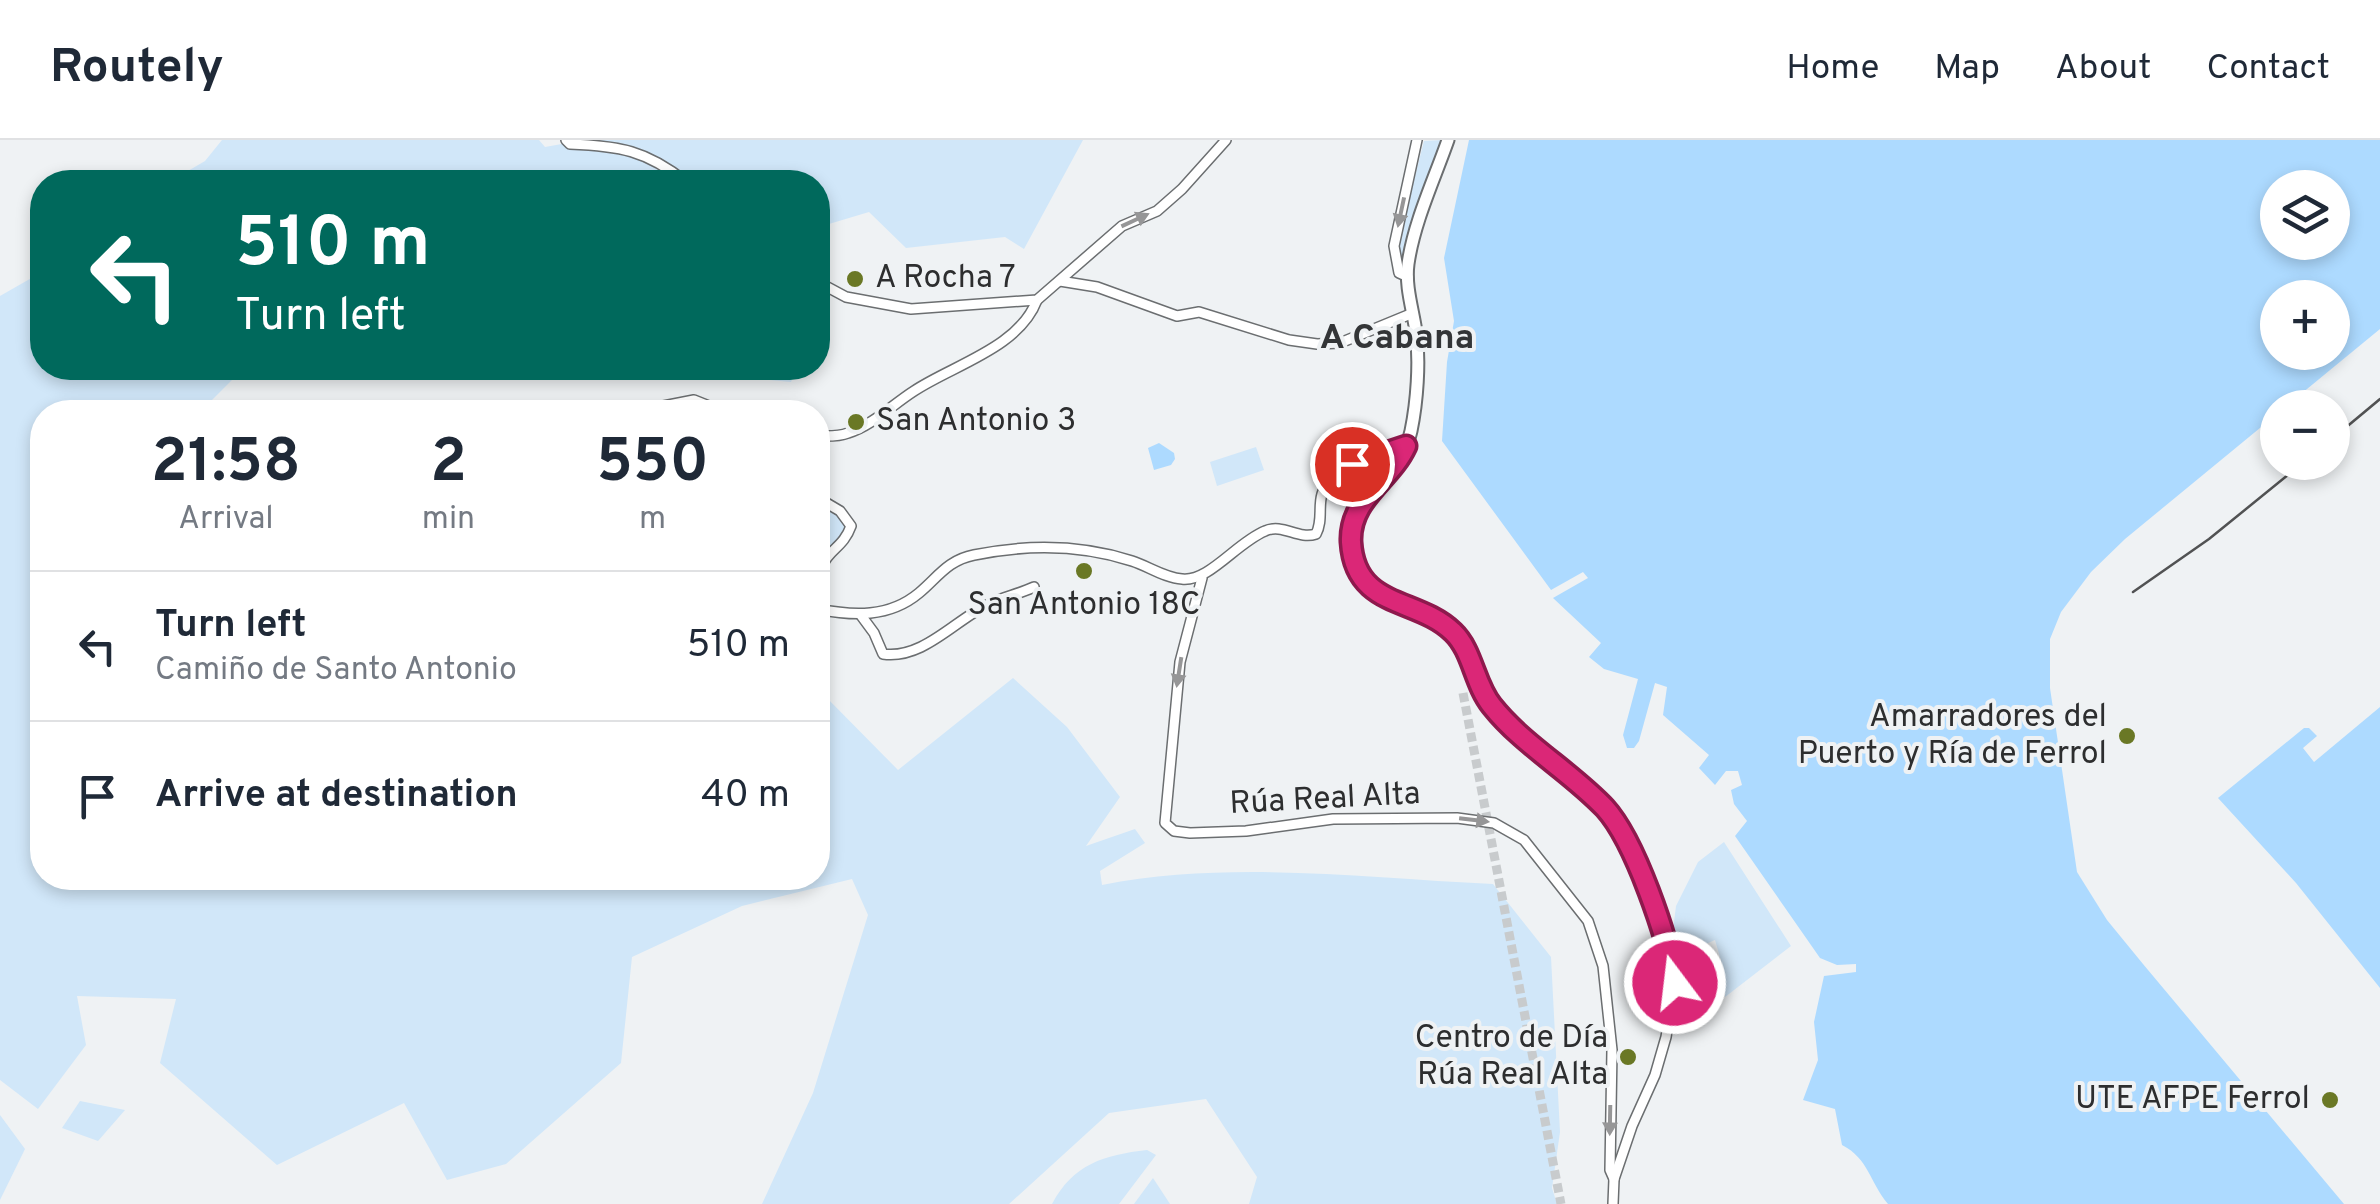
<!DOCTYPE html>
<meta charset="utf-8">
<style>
:root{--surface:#fff;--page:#f2f2f3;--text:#1f2937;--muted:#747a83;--line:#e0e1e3}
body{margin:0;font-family:Overpass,sans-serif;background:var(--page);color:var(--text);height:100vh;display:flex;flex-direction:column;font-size:38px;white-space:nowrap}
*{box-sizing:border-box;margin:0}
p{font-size:32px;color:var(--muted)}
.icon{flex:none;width:55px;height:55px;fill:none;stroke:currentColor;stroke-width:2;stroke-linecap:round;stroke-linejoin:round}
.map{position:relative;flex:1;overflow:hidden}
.sheet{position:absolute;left:30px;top:260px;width:800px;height:490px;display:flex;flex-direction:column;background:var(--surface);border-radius:40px;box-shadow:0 5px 15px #0003}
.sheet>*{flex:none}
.hud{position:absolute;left:30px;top:30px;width:800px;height:210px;border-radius:40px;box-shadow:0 5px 15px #0003;background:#00695c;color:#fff;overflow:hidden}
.fabs{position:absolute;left:2260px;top:30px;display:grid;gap:20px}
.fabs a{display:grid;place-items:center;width:90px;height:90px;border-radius:50%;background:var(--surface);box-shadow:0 5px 15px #0003;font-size:50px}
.pin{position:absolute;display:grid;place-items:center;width:85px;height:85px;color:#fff;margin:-42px;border:5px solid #fff;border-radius:50%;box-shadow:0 2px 10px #0007}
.me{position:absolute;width:110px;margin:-55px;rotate:345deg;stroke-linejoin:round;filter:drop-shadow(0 0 8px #0008)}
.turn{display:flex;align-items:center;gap:35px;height:210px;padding:0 40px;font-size:45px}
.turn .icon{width:130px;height:130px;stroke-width:2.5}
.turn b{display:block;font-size:70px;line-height:85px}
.eta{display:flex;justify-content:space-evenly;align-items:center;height:170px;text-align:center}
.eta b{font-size:60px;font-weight:700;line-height:70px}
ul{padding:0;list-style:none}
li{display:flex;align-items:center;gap:30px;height:150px;padding:0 40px;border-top:2px solid var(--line)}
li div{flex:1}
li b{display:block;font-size:38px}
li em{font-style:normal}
header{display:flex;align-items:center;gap:60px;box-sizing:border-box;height:140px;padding:0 50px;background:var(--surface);border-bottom:2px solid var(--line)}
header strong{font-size:48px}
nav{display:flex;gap:55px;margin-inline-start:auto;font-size:35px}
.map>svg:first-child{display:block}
</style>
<header>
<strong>Routely</strong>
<nav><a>Home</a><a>Map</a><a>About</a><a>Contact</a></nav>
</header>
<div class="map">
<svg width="2380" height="1064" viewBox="0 0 2380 1064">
<rect width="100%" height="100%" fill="#eff2f4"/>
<g fill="#d1e7f9">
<polygon points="222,0 539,0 545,7 584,0 1083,0 1024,109 1005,97 906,108 869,72 819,87 818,92 818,42 169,42 205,21"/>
<polygon points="1443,0 1402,127 1397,107 1424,1"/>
<path d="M42 132V228H244L200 272H42V738H818V542L822 553 898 630 1013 538 1067 587 1120 657 1086 706 1135 689 1145 703 1100 731 1102 745C1230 720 1364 738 1493 744L1551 817 1560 992 1552 1048 1557 1064H1249L1257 1037 1206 959 1109 973 1009 1064H762L813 953 868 775 852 739 742 766 632 817 621 923 506 1024 447 1040 404 963 277 1025 160 923 176 859 77 856 86 905 38 969 0 940V156Z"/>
<polygon points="737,228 797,228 791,242 739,237"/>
<polygon points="1256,307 1264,330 1217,346 1210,322"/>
<path d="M818 361C831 369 845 376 846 393L836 405 820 414H818Z"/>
<polygon points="1724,702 1791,806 1725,857 1724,831 1715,800 1685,813 1673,790 1676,766 1698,722"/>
<polygon points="80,961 125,970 98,1001 62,988"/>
<polygon points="0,975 25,1009 0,1060"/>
<path d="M1147 1010 1156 1015 1119 1064H1052C1073 1024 1104 1015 1147 1010Z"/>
<polygon points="1153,1038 1170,1064 1134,1064"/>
</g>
<g fill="#addaff" fill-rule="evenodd">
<path d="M1469 0H2380V189L2285 267 2278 268 2277 274 2125 399 2091 432 2061 472 2050 499V548L2077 732 2107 780 2143 824 2344 1064H1888C1869 1041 1869 1019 1842 1005L1835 969 1803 960 1818 920 1814 882 1824 836 1856 832V824L1837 825 1820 818 1735 696 1747 681 1734 664 1731 650 1742 645 1738 631H1726L1715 645 1699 628 1709 615 1663 575 1667 547 1655 543 1639 601 1634 608H1627L1623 595 1638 539 1604 529 1589 517 1601 503 1553 458 1588 438 1583 432 1551 450 1442 301 1447 222 1454 181 1444 118ZM2278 48H2332V102H2278ZM2278 158H2332V212H2278Z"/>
<polygon points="1159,303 1174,313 1175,319 1171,325 1154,330 1148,308"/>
<polygon points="2380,567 2380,848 2296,743 2218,658 2304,588 2309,588 2317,596 2303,608 2314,622"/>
</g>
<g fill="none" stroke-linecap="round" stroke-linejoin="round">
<polyline stroke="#c8cbcd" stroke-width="9" stroke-dasharray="9 4.5" stroke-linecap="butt" points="1463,553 1561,1064"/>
<defs>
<g id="minor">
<path d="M566 0 570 4C619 6 646 10 686 42"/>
<polyline points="1408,137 1399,133 1394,106 1417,0"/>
<polyline points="1060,141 1097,147 1177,176 1199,172 1289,200 1317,204 1340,203 1413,173"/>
<polyline points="818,142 846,157 911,169 1037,160 1122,86 1157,71 1182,49 1226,0"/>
<polyline points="572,272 643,270 694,260 724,272"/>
<path d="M818 296C828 296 838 297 848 293 873 285 892 265 914 251 953 225 1019 208 1037 160"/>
<polyline points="1337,335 1367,355"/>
<path d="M818 358 840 371 851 386C842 411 825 408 818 438"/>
<polyline points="1202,438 1180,522 1165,683 1174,691 1190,693 1246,691 1333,679 1457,678 1494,683 1524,700 1588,781 1603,826 1612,910 1610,1030 1614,1039 1613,1064"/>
<polyline points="1373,450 1383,457 1432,477 1454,493 1494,568 1606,669 1617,683 1640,732 1670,818 1675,843 1666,897 1655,935 1632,986 1614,1039"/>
<path d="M818 469C853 476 889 478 919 453 938 437 948 420 974 415 1028 404 1079 404 1132 421 1148 426 1165 438 1182 439 1209 442 1236 403 1265 391 1283 383 1298 400 1316 394 1323 381 1318 367 1322 354 1332 321 1378 316 1405 307"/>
<path d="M860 474 874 493 883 514C923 520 956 479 989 464 1003 457 1019 454 1034 447"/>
</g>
<path id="major" d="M1373 450C1307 373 1398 353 1411 291 1417 262 1420 222 1416 192 1413 170 1405 147 1408 124 1414 82 1434 40 1448 0"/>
</defs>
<use href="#minor" stroke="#6b6e70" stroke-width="12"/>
<use href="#major" stroke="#6b6e70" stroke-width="15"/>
<use href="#minor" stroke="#fff" stroke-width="9"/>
<use href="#major" stroke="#fff" stroke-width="11"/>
<g stroke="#515253" stroke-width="2.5">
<polyline points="2332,299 2380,259"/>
<polyline points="2133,452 2209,399 2304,322"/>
</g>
</g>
<defs><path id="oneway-solid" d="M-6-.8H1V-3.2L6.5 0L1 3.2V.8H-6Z" transform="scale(2.5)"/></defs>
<g fill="#969697">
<use href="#oneway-solid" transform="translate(1401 72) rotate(102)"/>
<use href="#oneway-solid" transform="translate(1135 80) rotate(-25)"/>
<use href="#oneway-solid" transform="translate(1179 532) rotate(99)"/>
<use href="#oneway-solid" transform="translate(1474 680) rotate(7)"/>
<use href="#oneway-solid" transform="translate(1610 980) rotate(91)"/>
</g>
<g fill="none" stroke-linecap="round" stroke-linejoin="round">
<defs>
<path id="route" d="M1352 324 1406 306C1390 341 1349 359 1351 402 1355 469 1417 457 1453 492 1473 511 1474 544 1492 566 1523 605 1570 631 1605 668 1635 701 1668 798 1675 843"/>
</defs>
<use href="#route" stroke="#8e194d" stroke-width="25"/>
<use href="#route" stroke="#db2777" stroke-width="18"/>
</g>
<g fill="#6a7825" stroke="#eff2f4" stroke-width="4">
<circle cx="855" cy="139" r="10"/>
<circle cx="856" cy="282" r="10"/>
<circle cx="1084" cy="431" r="10"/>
<circle cx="2127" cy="596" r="10"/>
<circle cx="1628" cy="917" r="10"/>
<circle cx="2330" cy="960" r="10"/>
</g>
<g text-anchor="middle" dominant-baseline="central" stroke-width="8" stroke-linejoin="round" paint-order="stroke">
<g font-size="32" fill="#2d2e2f" stroke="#eff2f4" text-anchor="end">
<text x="875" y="139" text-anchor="start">A Rocha 7</text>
<text x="876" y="282" text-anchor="start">San Antonio 3</text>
<text x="1084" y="466" text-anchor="middle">San Antonio 18C</text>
<text x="2107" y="578">Amarradores del<tspan x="2107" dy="37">Puerto y Ría de Ferrol</tspan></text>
<text x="1608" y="899">Centro de Día<tspan x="1608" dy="37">Rúa Real Alta</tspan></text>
<text x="2310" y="960">UTE AFPE Ferrol</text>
</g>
<g font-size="32" fill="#2d2e2f" stroke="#eff2f4">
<text transform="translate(1325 660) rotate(-3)">Rúa Real Alta</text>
</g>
<g font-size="35" font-weight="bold" fill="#333537" stroke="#eff2f4">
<text x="1397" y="199">A Cabana</text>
</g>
</g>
</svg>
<div class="fabs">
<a><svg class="icon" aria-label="layers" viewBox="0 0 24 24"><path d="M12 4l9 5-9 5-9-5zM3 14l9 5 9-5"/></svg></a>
<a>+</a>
<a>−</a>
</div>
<div class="pin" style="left:1352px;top:324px;background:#d93025"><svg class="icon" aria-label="arrive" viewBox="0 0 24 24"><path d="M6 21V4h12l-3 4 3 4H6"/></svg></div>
<svg class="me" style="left:1675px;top:843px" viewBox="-20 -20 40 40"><circle r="17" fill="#db2777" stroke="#fff" stroke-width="3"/><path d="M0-11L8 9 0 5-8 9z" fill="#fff"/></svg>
<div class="hud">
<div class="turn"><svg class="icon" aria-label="left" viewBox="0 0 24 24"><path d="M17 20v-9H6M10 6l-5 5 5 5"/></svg><div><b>510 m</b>Turn left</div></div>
</div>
<section class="sheet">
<div class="eta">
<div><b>21:58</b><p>Arrival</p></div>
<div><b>2</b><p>min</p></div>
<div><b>550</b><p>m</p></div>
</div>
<ul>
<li><svg class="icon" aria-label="left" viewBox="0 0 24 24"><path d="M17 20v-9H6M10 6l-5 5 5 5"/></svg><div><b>Turn left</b><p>Camiño de Santo Antonio</p></div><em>510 m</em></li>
<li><svg class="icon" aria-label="arrive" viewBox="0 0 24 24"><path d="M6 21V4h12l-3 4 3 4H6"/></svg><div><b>Arrive at destination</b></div><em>40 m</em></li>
</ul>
</section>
</div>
